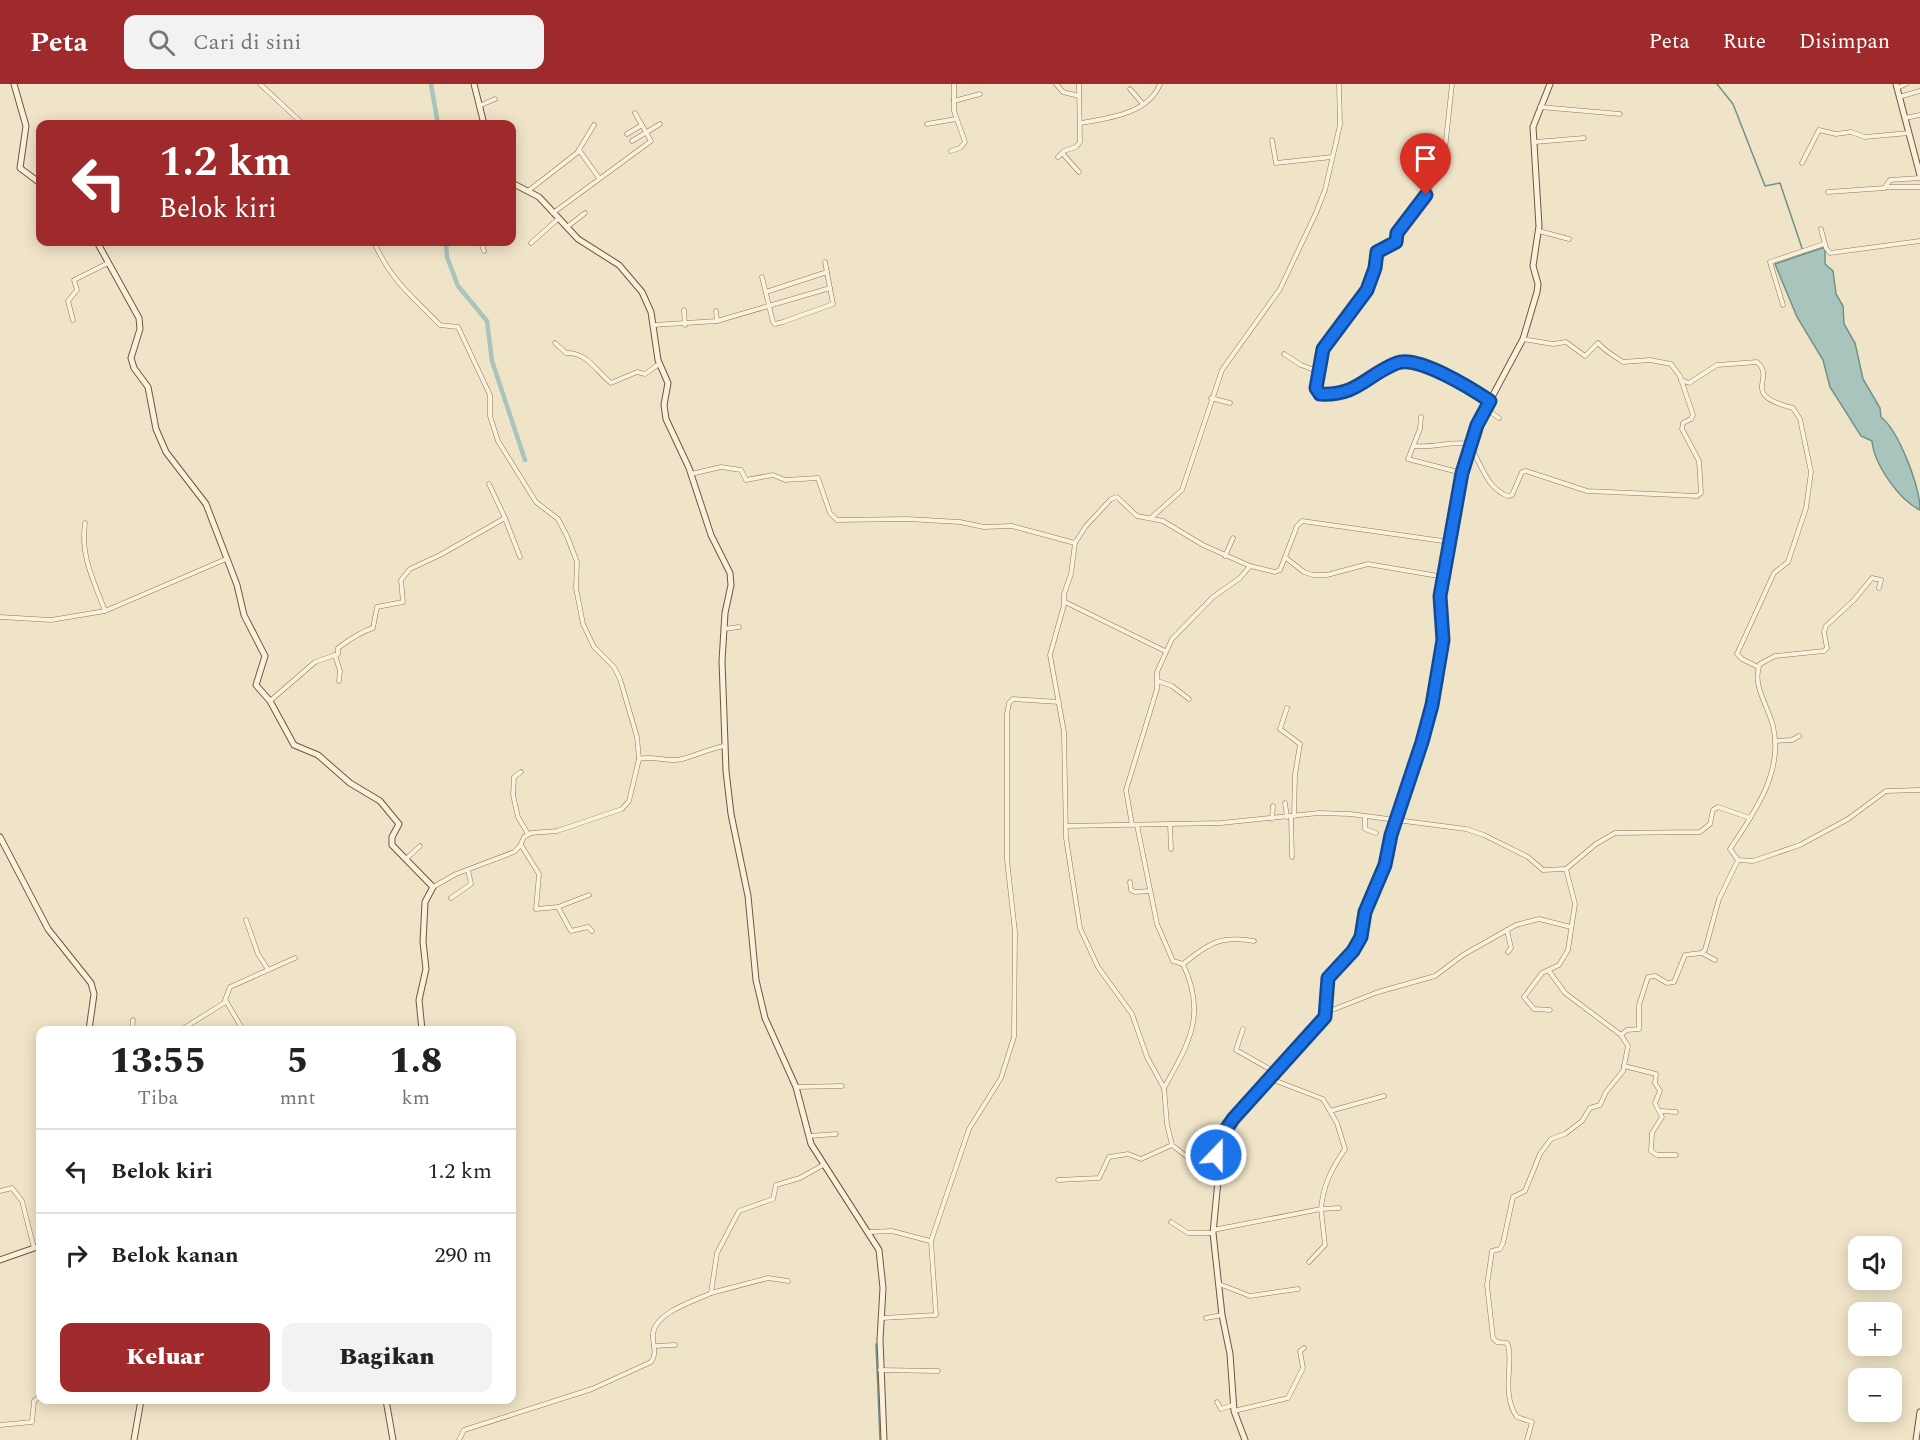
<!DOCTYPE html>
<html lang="id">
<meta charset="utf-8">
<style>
:root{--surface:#fff;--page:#f2f2f2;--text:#222;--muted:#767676;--line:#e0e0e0;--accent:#9e2a2b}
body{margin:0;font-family:Spectral,serif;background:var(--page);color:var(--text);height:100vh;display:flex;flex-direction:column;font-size:22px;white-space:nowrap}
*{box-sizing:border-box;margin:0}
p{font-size:20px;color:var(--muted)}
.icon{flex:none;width:33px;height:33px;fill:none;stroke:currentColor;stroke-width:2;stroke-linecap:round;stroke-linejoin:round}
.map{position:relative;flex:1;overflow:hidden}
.panel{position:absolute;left:36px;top:942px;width:480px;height:378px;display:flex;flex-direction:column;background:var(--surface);border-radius:12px;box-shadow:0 3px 15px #0003}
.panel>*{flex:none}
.hud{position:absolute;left:36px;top:36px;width:480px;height:126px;border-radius:12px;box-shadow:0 3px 15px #0003;background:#9e2a2b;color:#fff;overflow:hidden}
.buttons{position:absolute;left:1848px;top:1152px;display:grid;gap:12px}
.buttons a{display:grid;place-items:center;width:54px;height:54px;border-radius:12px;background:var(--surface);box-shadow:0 3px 15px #0003;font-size:30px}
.pin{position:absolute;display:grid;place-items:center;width:51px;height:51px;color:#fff;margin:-62px -26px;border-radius:50% 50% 50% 0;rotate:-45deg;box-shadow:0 0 6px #0007}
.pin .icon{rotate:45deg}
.me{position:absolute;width:66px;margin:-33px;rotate:22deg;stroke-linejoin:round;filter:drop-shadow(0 0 4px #0008)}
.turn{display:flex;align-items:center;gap:21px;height:126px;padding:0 24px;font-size:27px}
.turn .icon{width:78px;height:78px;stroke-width:2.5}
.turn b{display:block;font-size:42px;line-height:51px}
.eta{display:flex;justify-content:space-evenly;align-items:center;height:102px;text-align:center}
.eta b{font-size:36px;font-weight:800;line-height:42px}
.cta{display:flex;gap:12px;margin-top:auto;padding:12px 24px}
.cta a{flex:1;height:69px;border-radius:12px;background:var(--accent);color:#fff;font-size:24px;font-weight:800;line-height:69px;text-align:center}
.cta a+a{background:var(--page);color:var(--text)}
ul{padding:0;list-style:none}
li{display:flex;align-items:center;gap:18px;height:84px;padding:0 24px;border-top:2px solid var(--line)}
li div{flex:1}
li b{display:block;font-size:22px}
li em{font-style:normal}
header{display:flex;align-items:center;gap:36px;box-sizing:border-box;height:84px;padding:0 30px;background:var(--accent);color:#fff}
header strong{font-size:28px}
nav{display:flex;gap:33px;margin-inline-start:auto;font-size:21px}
.search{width:420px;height:54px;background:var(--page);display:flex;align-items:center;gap:15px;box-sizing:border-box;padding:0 21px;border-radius:12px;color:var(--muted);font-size:22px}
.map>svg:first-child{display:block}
</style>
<header>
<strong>Peta</strong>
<div class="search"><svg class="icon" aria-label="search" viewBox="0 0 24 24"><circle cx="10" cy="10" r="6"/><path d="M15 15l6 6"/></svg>Cari di sini</div>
<nav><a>Peta</a><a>Rute</a><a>Disimpan</a></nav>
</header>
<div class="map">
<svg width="1920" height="1356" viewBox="0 0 1920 1356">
<rect width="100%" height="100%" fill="#f0e4c8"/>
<path fill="#a9c4bc" stroke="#6f938a" stroke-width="1.5" d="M1825 163V180L1833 187 1836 210 1843 222 1844 240 1855 259 1863 295 1880 324 1881 333C1899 347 1920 403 1920 426 1899 416 1874 380 1872 357L1861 352 1830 303 1823 276 1797 233 1775 180Z"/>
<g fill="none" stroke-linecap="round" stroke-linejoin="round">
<g stroke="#6f938a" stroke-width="1.5">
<polyline points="1717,0 1733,20 1765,102 1780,99 1804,170"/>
<polyline points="876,1260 880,1356"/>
</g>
<g stroke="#a9c4bc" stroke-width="4.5">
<polyline points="431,0 438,40"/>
<polyline points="446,158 447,173 458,202 487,237 492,277 525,376"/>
</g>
<defs>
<g id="street">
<polyline points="260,0 303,40"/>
<polyline points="1056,0 1063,8 1079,12"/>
<path d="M1452 0 1444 74 1423 118 1397 149V157L1377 168 1375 184 1367 206 1323 265 1316 304 1320 309C1364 315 1371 283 1401 278 1424 274 1471 304 1490 317"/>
<polyline points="1897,4 1906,0"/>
<polyline points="1130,5 1143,20"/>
<polyline points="1899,13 1920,7"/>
<polyline points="954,17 980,10"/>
<polyline points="479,22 495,15"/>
<polyline points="1540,23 1620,30"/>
<polyline points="1905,34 1920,31"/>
<path d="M1081 39C1109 34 1148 30 1160 0"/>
<polyline points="475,40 483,39"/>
<polyline points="927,40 956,35"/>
<polyline points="627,50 642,41"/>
<polyline points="1272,56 1276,79 1332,73"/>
<polyline points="632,57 660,40"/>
<polyline points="1535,58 1584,54"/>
<polyline points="579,66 599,94"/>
<polyline points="951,67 960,64 965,58 954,27 954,0"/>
<polyline points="1062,69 1079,88"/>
<polyline points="1058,73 1064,67 1076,63 1080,58 1079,0"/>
<polyline points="1802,79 1819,46 1836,50 1851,48 1865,53 1909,49"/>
<polyline points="1920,94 1890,96 1885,103 1920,103"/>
<polyline points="528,107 577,69 594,41"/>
<polyline points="1828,108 1885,104"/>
<polyline points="553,129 651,57 635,29"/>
<polyline points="567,143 585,129"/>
<polyline points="1821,145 1826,164 1830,169 1920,157"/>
<polyline points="1539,147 1569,155"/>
<path d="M374 158C391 197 411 211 440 241L458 243 490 311V332L498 357 536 418 558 435 567 452 577 478 576 504 583 540 594 563 614 583 620 595 637 653 639 675"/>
<polyline points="481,158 484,167"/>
<polyline points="531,159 558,135"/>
<polyline points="762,193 773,238 775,240 783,238 833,220 825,178"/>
<polyline points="766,208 827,188"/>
<polyline points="1783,221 1770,178 1824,160"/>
<polyline points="684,226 685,241"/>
<polyline points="716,227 717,237"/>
<polyline points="73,236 68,217 77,206 74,196 108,179"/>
<polyline points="653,241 717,237 830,204"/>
<path d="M555 259 566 269C587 268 596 287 611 299L637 288 645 290 659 280"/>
<polyline points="1284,270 1301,281 1317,287"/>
<path d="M1681 296 1689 299 1717 281 1757 278C1777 296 1738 310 1793 324L1800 335 1811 388 1806 424 1788 478 1774 489 1737 570 1742 575 1758 583"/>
<polyline points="1211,314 1230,319"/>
<polyline points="1486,325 1499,334"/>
<polyline points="1421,333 1420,345 1408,375 1462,389"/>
<path d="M1414 362C1434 364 1451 357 1470 360"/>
<path d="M1470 362C1481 379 1486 404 1508 412L1512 411 1522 388 1526 387 1587 407 1697 412 1701 409 1699 377 1682 345 1683 339 1691 335 1693 331 1680 292 1671 280 1650 276 1623 278C1613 271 1606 268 1598 259L1585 272 1566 258 1553 260 1523 255"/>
<polyline points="691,390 721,383 741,386 746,396 773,391 785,396 818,394 830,429 837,436 907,435 960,438 984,443 1012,442 1075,459 1086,442 1111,415 1117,413 1137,432 1163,437 1203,461 1250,482"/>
<polyline points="489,400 505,434"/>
<polyline points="1151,434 1182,406 1222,286 1280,205 1316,129 1325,106 1340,41 1339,0"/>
<path d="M85 439C80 472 94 497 105 527"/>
<polyline points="1075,459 1071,490 1064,510 1064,521 1050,571 1064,648 1066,754 1080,844 1098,883 1132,930 1147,973 1164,1004 1167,1040 1172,1061 1218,1097"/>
<polyline points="1225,472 1233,454"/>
<polyline points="1286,474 1304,488 1313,491 1327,491 1368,480 1444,493"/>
<polyline points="1065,518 1165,567"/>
<polyline points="0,533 51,536 105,527 226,475"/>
<polyline points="724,545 739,543"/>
<polyline points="335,571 340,587 339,597"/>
<polyline points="1158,597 1172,602 1189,615"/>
<path d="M270 617 315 578 338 570V564C350 555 360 548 373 544L377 523 403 518 401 496 410 485 440 471 505 434 520 473"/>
<polyline points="1287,624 1280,645 1300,660 1295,691 1294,732"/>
<polyline points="1775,657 1792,656 1799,652"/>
<polyline points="521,688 514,693 513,711 518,733 528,750"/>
<polyline points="1285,719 1287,733"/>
<polyline points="1291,733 1292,773"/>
<polyline points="1365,733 1365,745 1376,749"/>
<polyline points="1272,735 1273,722"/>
<polyline points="1170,740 1171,765"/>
<polyline points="1132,741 1126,706 1157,605 1157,588 1172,555 1213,513 1240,494 1250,482 1275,488 1280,486 1297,442 1302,437 1450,458"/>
<path d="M1137 741 1157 840 1173 877 1183 880C1209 859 1221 851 1254 857"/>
<polyline points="1066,742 1221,739 1319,729 1350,730 1466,745 1484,751 1528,773 1543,786 1566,785 1575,820 1568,866 1559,881 1542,889 1524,913 1534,925 1550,926"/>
<polyline points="521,761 539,790 536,825 558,823 589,811"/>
<polyline points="406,775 420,762"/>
<polyline points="1738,776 1753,777 1800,761 1848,735 1886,707 1920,706"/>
<polyline points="1566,785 1596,760 1615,749 1700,748 1710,740 1713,726 1718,723 1750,734"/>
<polyline points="1130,798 1131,806 1135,808 1150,807"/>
<path d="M433 803 456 790 514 768 520 762 524 753 531 749 557 747 622 725 629 717 639 675C653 671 669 679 682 675 697 671 709 665 724 662"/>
<polyline points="451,814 471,800 468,786"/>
<polyline points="558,823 571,847 588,843 592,847"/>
<polyline points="246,836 258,870 267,884"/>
<polyline points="1507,846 1511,864 1508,868"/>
<polyline points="1702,869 1715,876"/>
<polyline points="1549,887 1565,909 1621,951"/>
<polyline points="226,917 243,946"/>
<polyline points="1327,928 1378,908 1435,892 1463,871 1516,841 1539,835 1571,843"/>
<polyline points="1243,945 1236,966 1275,988"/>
<polyline points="132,946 133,936"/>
<polyline points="181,946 224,919 230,903 295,874"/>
<polyline points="1624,982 1656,990 1655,999 1660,1007 1655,1019 1662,1033 1652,1049 1651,1067 1657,1071 1676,1071"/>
<polyline points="796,1003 842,1002"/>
<path d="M1164 1004C1189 959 1207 931 1183 880"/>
<polyline points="1330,1027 1384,1012"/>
<polyline points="1661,1027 1676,1028"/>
<polyline points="809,1052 836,1050"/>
<polyline points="1058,1096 1099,1094 1109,1073 1128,1070 1141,1075 1172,1061"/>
<polyline points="0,1107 12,1104 22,1117 34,1164"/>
<polyline points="1171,1138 1188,1149 1213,1149"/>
<path d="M1213 1146 1321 1125C1323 1101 1332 1084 1345 1065L1337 1039 1323 1015 1271 995"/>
<polyline points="869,1148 892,1147 930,1157"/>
<polyline points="1309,1178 1325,1161 1321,1125 1339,1124"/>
<polyline points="1219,1200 1250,1212 1298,1205"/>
<polyline points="711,1209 768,1194 788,1197"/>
<polyline points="882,1234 936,1231 931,1157 969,1045 1001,994 1014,953 1015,848 1007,776 1007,630 1009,619 1013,615 1059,618"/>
<polyline points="1206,1234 1222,1231"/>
<polyline points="654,1262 675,1261"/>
<polyline points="880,1286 938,1287"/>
<polyline points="1217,1318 1221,1325 1233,1321"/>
<polyline points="1234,1327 1288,1314 1303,1284 1300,1267 1304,1264"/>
<polyline points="0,1341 32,1338 34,1317 40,1312"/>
<path d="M459 1356 464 1346 592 1305 651 1278C658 1269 652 1260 653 1250 655 1228 695 1217 711 1209L717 1169 739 1127 773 1115 776 1101 800 1094 823 1081"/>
<path d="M1527 1356 1532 1338 1517 1333C1500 1310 1515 1274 1507 1259L1497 1258 1493 1254 1487 1201 1492 1167 1500 1165 1503 1159 1513 1113 1525 1107 1540 1070 1551 1055 1565 1050 1582 1037 1590 1024 1600 1021 1606 1008 1623 987 1628 962 1621 951 1627 946 1639 945V921L1648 893 1655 892 1667 899 1674 898 1685 871 1701 869 1705 866 1719 815 1738 776 1730 765C1754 729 1784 688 1773 642 1769 624 1751 600 1760 580L1775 572 1824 567 1827 564 1824 548 1826 542 1854 516 1872 494 1881 496 1879 504"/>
</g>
<g id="secondary">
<polyline points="14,0 26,42 20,84 40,99"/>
<polyline points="474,0 484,40"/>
<polyline points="1896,0 1920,91"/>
<polyline points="512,99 539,113 578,155 619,181 642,208 651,228 658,276 668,299 664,321 666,335 689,384 711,451 730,489 731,501 725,529 722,577 726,687 731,730 748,812 756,896 765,934 796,1003 811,1060 879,1166 883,1204 880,1256 884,1356"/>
<polyline points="97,158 139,234 140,245 131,274 134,284 148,303 156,345 166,368 206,420 237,501 244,531 265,572 256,601 270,617 294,661 318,671 350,699 380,717 399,740 392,753 392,761 433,803 425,818 423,858 426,885 419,916 422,946"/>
<polyline points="0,753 48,845 91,899 94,910 89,946"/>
<polyline points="0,1176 40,1162"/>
<polyline points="386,1316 393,1356"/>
<polyline points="134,1356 141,1316"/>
<polyline points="1245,1356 1234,1327 1230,1270 1222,1231 1213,1149 1218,1097 1217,1065 1233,1035 1325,933 1328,894 1353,867 1361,853 1365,828 1385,781 1395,737 1422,658 1432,621 1443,556 1440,512 1469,362 1477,341 1523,255 1537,208 1538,200 1533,182 1539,142 1533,43 1550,0"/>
<polyline points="1916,1356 1920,1328"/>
</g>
</defs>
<use href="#street" stroke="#8d765c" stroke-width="5"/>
<use href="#secondary" stroke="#6f573f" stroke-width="7"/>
<use href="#street" stroke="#faf1dc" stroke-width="4"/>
<use href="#secondary" stroke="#faf1dc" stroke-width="5"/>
</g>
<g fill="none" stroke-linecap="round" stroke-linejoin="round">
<defs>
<path id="route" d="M1216 1071 1223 1050 1233 1035 1325 933 1328 894 1353 867 1361 853 1365 828 1385 781 1391 751 1422 658 1432 621 1443 556 1440 512 1462 389 1477 341 1490 317C1472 305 1418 271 1397 279 1366 291 1358 312 1320 310L1316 304 1323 265 1367 206 1375 184 1377 168 1396 158 1397 149 1426 111"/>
</defs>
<use href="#route" stroke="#114b97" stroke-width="15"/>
<use href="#route" stroke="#1a73e8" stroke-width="10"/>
</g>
</svg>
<div class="buttons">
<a><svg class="icon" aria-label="sound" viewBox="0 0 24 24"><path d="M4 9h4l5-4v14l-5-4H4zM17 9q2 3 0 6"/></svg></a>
<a>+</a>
<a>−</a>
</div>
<div class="pin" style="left:1426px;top:111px;background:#d93025"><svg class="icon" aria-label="arrive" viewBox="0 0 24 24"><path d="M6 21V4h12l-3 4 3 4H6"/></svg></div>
<svg class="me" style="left:1216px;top:1071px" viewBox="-20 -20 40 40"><circle r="17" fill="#1a73e8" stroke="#fff" stroke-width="3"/><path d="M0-11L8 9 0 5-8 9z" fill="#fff"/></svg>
<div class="hud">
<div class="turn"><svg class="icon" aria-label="left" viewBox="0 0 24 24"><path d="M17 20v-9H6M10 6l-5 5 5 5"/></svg><div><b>1.2 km</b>Belok kiri</div></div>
</div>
<section class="panel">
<div class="eta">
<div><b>13:55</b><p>Tiba</p></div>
<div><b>5</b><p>mnt</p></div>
<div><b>1.8</b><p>km</p></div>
</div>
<ul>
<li><svg class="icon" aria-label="left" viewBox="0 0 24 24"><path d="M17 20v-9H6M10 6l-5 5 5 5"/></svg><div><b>Belok kiri</b></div><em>1.2 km</em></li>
<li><svg class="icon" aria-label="right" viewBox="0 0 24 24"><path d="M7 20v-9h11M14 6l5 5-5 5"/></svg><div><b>Belok kanan</b></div><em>290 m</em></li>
</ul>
<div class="cta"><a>Keluar</a><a>Bagikan</a></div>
</section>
</div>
